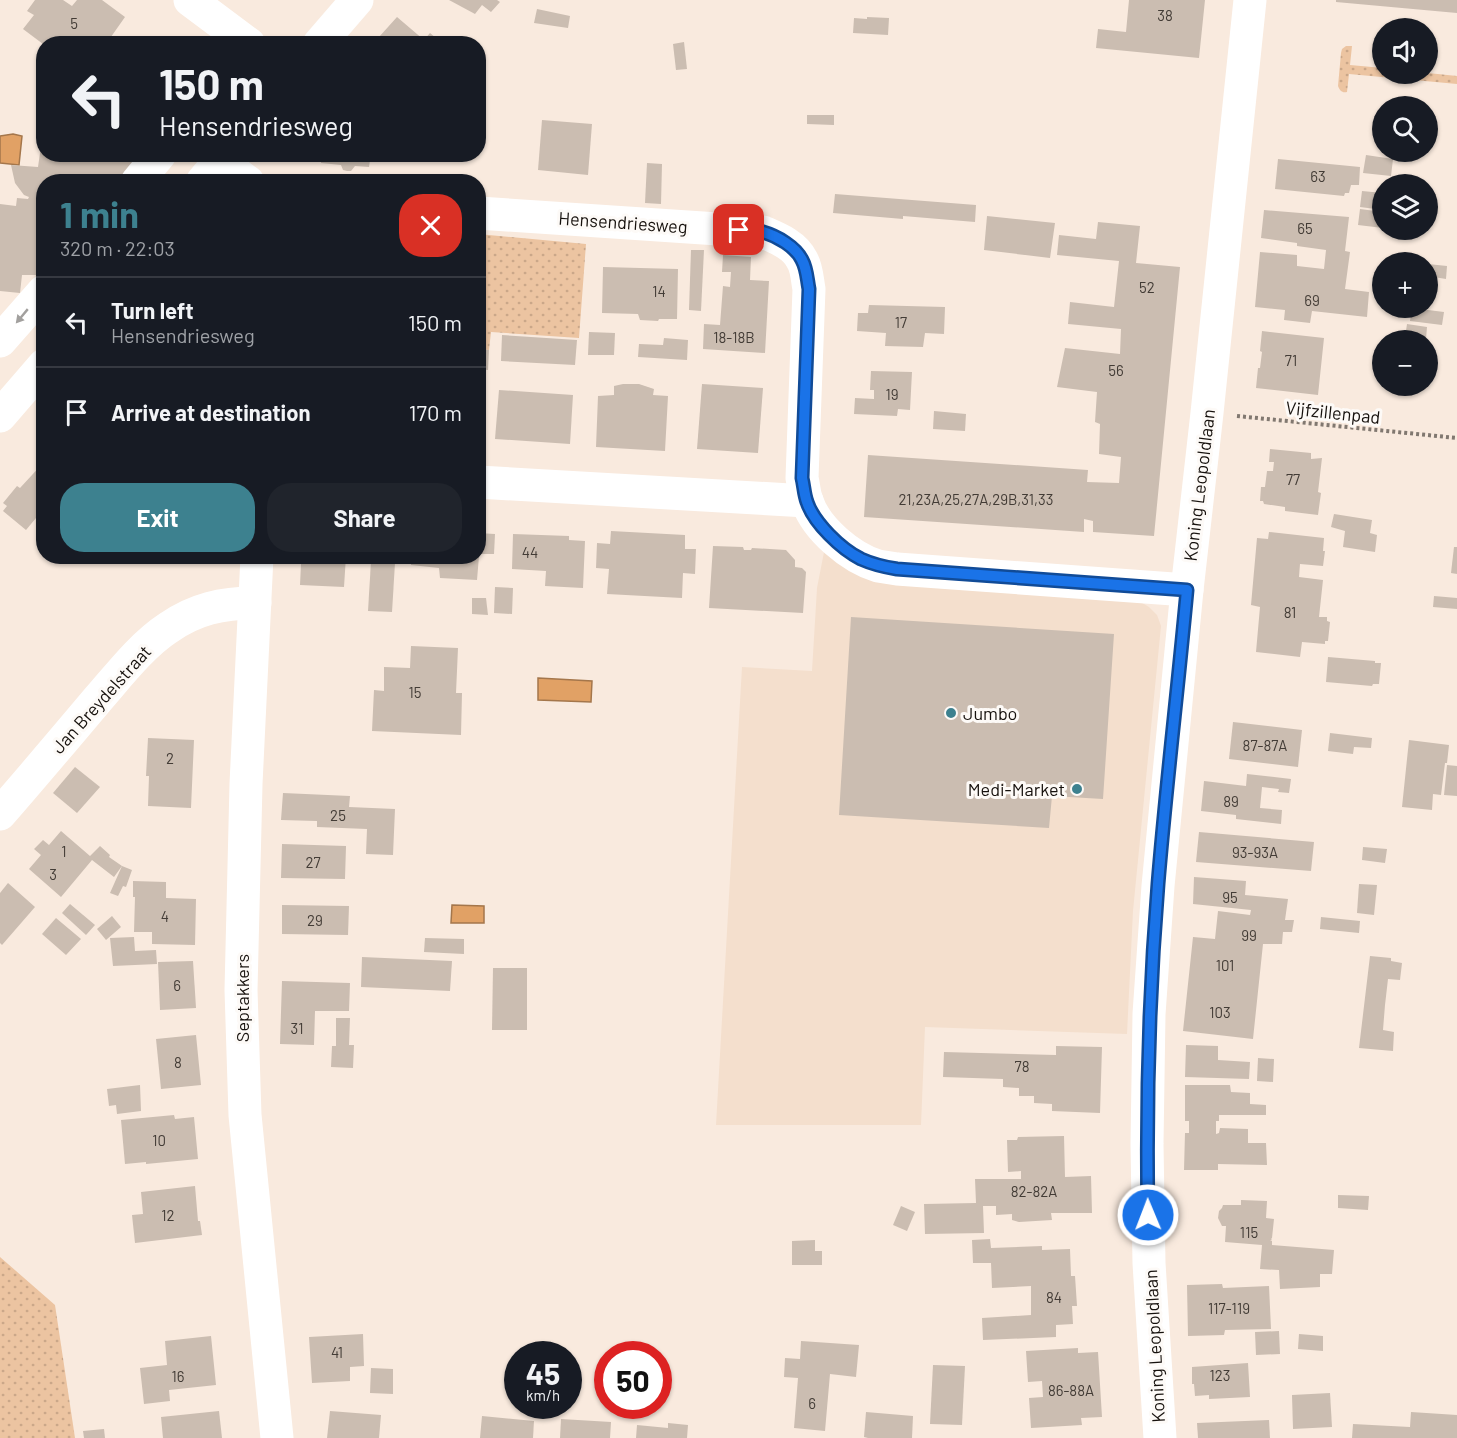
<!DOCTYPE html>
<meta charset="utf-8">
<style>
:root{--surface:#171b24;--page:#20242c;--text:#f1f3f6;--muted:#9ea1a6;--line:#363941;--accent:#3d818f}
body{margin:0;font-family:Barlow,sans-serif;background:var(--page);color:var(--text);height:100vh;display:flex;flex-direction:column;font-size:22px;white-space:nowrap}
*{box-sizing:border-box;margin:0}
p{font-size:20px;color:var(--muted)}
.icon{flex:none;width:33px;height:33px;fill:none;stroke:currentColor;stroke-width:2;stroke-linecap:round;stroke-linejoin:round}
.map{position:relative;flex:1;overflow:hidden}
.side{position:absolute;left:36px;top:174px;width:450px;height:390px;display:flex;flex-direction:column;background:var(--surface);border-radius:24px;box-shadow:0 2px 4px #0004}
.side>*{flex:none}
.banner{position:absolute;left:36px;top:36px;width:450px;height:126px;border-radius:24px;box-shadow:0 2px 4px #0004;background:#171b24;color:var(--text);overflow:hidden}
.tools{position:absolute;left:1372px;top:18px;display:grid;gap:12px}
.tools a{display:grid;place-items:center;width:66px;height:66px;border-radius:50%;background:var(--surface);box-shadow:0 2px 4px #0004;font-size:30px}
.speed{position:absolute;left:504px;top:1341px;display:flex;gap:12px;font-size:30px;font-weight:700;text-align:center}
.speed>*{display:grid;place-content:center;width:78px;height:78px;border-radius:50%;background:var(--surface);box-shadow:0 2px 4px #0004;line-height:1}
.speed small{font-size:15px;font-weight:400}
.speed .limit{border:9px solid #d22;background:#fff;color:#111}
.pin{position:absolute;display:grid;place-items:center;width:51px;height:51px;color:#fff;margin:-26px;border-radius:12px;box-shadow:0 3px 9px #0006}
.me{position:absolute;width:66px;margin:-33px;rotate:359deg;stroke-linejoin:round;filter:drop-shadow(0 0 4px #0008)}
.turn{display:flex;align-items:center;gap:21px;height:126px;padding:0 24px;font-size:27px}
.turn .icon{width:78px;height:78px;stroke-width:2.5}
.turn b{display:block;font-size:42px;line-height:51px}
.round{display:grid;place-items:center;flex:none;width:63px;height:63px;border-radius:24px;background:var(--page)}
.head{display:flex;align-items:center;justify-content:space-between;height:102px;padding:0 24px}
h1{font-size:36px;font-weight:700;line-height:45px;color:var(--accent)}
.cta{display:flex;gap:12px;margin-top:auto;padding:12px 24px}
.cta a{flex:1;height:69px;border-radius:24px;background:var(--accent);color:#fff;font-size:24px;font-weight:700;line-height:69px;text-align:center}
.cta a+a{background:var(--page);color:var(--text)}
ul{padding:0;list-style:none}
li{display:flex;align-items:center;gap:18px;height:90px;padding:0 24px;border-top:2px solid var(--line)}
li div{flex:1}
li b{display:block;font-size:22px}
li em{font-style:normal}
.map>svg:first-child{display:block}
</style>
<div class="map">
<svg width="1457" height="1438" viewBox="0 0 1457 1438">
<defs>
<pattern id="grass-dots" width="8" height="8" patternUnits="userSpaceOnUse" patternTransform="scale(1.5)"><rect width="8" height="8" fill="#ecc4a1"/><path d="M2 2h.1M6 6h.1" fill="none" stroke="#caa789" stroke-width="1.8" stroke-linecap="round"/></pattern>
</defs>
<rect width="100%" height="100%" fill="#f9eade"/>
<polygon fill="#f4dfcd" points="825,547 1139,601 1149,607 1157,615 1161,626 1133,911 1127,1034 925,1027 921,1125 716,1125 742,667 812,671 817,588"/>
<g fill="url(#grass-dots)">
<path d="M1346 46H1352L1350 65 1383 68V74L1428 73 1457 76V84L1349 74 1347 92C1342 93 1340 91 1338 86L1341 53 1342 49Z"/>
<polygon points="478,234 586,244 579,338 491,332 489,350 479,349"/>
<polygon points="0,1257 55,1305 75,1438 0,1438"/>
</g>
<g fill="#e1a165" stroke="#a4764b" stroke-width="1.5">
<polygon points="13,134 22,136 19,165 0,163 0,136"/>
<polygon points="538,678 592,681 591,702 538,700"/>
<polygon points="452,905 484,906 484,923 451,923"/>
</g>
<g fill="#cbbdb1">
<polygon points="35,0 63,0 72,6 77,0 102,0 125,17 106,44 43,44 23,29 34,15 27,11"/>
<polygon points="449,0 497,0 500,2 491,12 482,5 475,14"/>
<polygon points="1129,0 1205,0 1199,58 1096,48 1098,29 1126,32"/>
<polygon points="1336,0 1457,0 1457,13 1336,2"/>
<polygon points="537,9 570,16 568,28 534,23"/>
<polygon points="397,17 424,40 430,33 443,44 386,44 379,37"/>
<polygon points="867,17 889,18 888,35 853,33 854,18 867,19"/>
<polygon points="154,36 163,44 148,44"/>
<polygon points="684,42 687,69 676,70 673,44"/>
<polygon points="807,115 834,115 834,125 807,124"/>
<polygon points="542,120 592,124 588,175 538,170"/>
<polygon points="41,146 44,146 44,154 135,154 137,157 125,178 106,179 105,182 44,182 44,267 36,275 22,275 20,293 0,291 0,204 16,206 17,198 28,199 29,197 24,195 15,183 11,165 38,167"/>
<polygon points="322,154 371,154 369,167 355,166 351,171 347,171 343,170 341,165 321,163"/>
<polygon points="1366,155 1393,159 1391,176 1363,173"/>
<polygon points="1278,159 1360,167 1359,185 1351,185 1349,193 1345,193 1344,196 1275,189"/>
<polygon points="647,163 662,164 661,204 645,203"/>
<polygon points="1362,191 1383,193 1383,210 1360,207"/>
<polygon points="835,194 976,205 975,222 903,216 903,219 833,213"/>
<polygon points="1360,209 1383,212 1383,228 1358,225"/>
<polygon points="1264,210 1349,217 1345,251 1350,252 1345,289 1369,292 1367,317 1312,311 1310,323 1284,320 1285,310 1255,307 1260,252 1297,255 1297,266 1324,269 1326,250 1297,246 1297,243 1261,238"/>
<polygon points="987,216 1055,223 1050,258 984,250"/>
<polygon points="1098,222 1140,226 1136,263 1180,267 1154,536 1093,532 1093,521 1084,519 1084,532 864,517 868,455 1088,470 1087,482 1119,483 1121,457 1099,454 1100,424 1095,422 1097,392 1057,387 1065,348 1120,354 1121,329 1068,324 1070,302 1114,307 1119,261 1057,255 1059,235 1096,239"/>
<polygon points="691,250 704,250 701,311 689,310"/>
<polygon points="723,255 751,257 750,280 769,281 765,353 703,349 704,324 720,325 723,286 730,287 731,272 722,272"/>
<polygon points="1428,264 1447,266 1446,279 1428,276"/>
<polygon points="603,267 678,269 677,319 659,319 658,321 640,320 638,314 602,313"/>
<polygon points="869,305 945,307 944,334 925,333 923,347 885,346 886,333 857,331 858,313 868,313"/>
<polygon points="1412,308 1444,312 1442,325 1410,321"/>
<polygon points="1407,324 1427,327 1426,339 1405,337"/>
<polygon points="1262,331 1324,338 1318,395 1256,388 1258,368 1260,368 1262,352 1260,351"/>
<polygon points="589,332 615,333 614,355 588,355"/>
<polygon points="502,335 577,340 575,365 501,361"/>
<polygon points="664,338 688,340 687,360 638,357 639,344 663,345"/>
<polygon points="478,349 489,350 488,370 478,369"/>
<polygon points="871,371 912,372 910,410 898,409 897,416 854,414 855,398 874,399 874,390 870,390"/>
<polygon points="623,384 639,384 654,389 653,395 668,396 665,451 596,447 598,396 614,395 614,386"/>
<polygon points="702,384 763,388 758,453 697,449"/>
<polygon points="499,390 573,395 570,444 495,439"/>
<polygon points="934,411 966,414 965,431 933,429"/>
<polygon points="1270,449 1311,453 1311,459 1322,458 1318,492 1321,493 1318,515 1285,511 1285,507 1264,504 1263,501 1260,501 1261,487 1265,487 1267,471 1273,471 1274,462 1269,462"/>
<polygon points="44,462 44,525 36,518 26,530 3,511 7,506 3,503 17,486 20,488"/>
<polygon points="1334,514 1372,520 1370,533 1377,535 1375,552 1343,547 1345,531 1331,527"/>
<polygon points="611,531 685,535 685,549 696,549 695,574 683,573 682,598 607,594 609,569 596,568 597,543 610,544"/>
<polygon points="1269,532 1324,538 1323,551 1325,551 1323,566 1300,564 1299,577 1323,580 1319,617 1327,617 1327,621 1330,622 1328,641 1325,641 1325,644 1302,642 1300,657 1256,652 1260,607 1251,605 1257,538 1268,539"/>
<polygon points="478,533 495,534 494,554 478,554"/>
<polygon points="513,534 569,536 569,540 585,541 583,588 545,586 546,571 512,569"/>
<polygon points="713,546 743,547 744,550 751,550 752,548 786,550 795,560 795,567 802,568 806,572 803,613 709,608"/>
<polygon points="1454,547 1457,547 1457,574 1451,573"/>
<polygon points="299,556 346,556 344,587 300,585 301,564 298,564"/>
<polygon points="411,556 479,556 477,580 440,578 439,568 411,565"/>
<polygon points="371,561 395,563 392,612 368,611"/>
<polygon points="495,587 513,588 512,614 494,613"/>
<polygon points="1434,596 1457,598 1457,609 1433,607"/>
<polygon points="472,598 486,598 488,615 472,614"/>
<polygon points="851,617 1114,634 1103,799 1052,796 1049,828 839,815"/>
<polygon points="411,646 458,648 456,693 462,693 461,735 372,731 374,690 384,691 384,667 410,668"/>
<polygon points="1328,657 1375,661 1375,663 1381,663 1379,684 1373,684 1372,686 1326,682"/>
<polygon points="1233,722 1302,730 1298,767 1229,759"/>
<polygon points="1330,733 1372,738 1371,748 1354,747 1353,754 1328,751"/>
<polygon points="148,738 194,740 191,808 148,806 149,776 146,776"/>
<polygon points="1409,740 1449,745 1447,763 1445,763 1441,795 1433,794 1432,810 1402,807"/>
<polygon points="1447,765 1457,766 1457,796 1444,795"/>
<polygon points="75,767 100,787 77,813 53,793"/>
<polygon points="1247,774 1291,779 1289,793 1278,792 1279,789 1262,787 1260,808 1282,810 1281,824 1236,819 1236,815 1201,811 1204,781 1246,786"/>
<polygon points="283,793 350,796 349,807 395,809 393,855 366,854 367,829 317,827 317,821 281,820"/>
<polygon points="61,831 90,856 100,846 110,855 109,857 122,866 132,870 126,887 123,886 118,896 110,893 122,866 114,877 92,860 61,897 29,869 41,855 34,849 43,840 49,845"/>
<polygon points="1199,832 1314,842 1311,871 1196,862"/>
<polygon points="282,844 346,846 345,879 281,878"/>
<polygon points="1363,847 1387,849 1385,863 1362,860"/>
<polygon points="1194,877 1246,881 1245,895 1288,899 1285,920 1294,920 1292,932 1283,932 1282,944 1263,944 1253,1039 1183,1031 1193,937 1215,939 1218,911 1250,915 1251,910 1193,904"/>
<polygon points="133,881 166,882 166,898 196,899 195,945 152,944 152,932 134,932 135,897 133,897"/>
<polygon points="8,883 35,907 2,945 0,943 0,893"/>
<polygon points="1359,884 1377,885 1374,915 1357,913"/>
<polygon points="70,904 95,925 86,935 62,913"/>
<polygon points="282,905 349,906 348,935 282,934"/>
<polygon points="112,916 121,927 106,940 97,929"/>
<polygon points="1321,917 1360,921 1359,933 1320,929"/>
<polygon points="56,918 81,939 66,955 42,934"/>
<polygon points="134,937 135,951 156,950 157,964 113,966 110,938"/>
<polygon points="425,938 464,939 464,954 424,952"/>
<polygon points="1370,956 1391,958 1391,961 1402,963 1400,980 1388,979 1385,1005 1383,1030 1394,1032 1393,1051 1359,1048"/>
<polygon points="362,957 452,961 450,991 361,987"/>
<polygon points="193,961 196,1008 160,1010 158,962"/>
<polygon points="493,968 527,968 527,1030 492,1030"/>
<polygon points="282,981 350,983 349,1011 315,1011 314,1045 280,1044"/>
<polygon points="336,1018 350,1018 349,1045 354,1045 353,1068 331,1067 332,1046 336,1046"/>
<polygon points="196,1035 201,1085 161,1089 156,1039"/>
<polygon points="1186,1045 1218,1046 1218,1060 1250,1062 1249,1079 1185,1077"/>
<polygon points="1056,1046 1102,1047 1100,1113 1052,1111 1052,1104 1034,1103 1034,1096 1019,1096 1019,1088 1003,1087 1003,1079 943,1077 944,1052 1056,1055"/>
<polygon points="1258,1058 1274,1059 1273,1082 1257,1081"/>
<polygon points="140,1085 141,1111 117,1114 116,1105 109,1106 107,1089"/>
<polygon points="1185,1085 1230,1085 1231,1092 1250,1093 1250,1104 1266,1105 1266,1115 1219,1115 1219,1121 1216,1121 1216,1134 1219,1133 1220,1128 1248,1129 1248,1143 1266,1143 1267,1165 1218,1164 1218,1170 1184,1170 1185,1133 1189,1133 1189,1121 1185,1121"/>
<polygon points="174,1115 175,1119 194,1117 198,1159 146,1164 146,1162 125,1164 121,1120"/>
<polygon points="1064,1136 1065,1177 1091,1176 1092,1213 1051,1213 1052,1220 1019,1222 1012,1220 1012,1214 996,1215 996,1206 983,1206 984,1233 925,1234 924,1204 976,1203 975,1179 1021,1179 1021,1171 1008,1172 1007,1140 1017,1140 1018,1137"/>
<polygon points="195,1186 198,1221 200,1221 202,1235 135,1243 132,1215 143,1214 141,1192"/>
<polygon points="1338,1195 1369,1196 1368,1210 1338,1208"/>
<polygon points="1241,1200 1267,1201 1266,1218 1274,1219 1272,1238 1271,1239 1272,1240 1270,1240 1272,1241 1272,1245 1334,1250 1332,1274 1320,1274 1320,1287 1280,1289 1279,1270 1260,1269 1262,1245 1225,1242 1226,1226 1222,1226 1218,1218 1219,1211 1222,1208 1223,1205 1241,1205"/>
<polygon points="901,1206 915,1212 907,1231 893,1225"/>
<polygon points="990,1239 991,1248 1042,1246 1042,1250 1070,1249 1071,1276 1075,1276 1077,1306 1072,1306 1073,1324 1056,1325 1056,1337 983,1340 982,1318 1031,1315 1031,1286 992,1288 991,1263 973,1263 972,1240"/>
<polygon points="815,1240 815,1251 822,1251 822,1265 792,1265 792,1241"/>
<polygon points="1222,1284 1223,1288 1269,1286 1271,1329 1225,1330 1224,1335 1188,1336 1187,1285"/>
<polygon points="1279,1331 1280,1354 1256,1355 1255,1332"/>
<polygon points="363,1334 364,1366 350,1367 350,1381 312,1383 309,1337"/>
<polygon points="1299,1334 1323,1336 1323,1351 1298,1349"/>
<polygon points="211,1336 216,1385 169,1390 170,1401 144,1404 140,1368 167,1365 165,1341"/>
<polygon points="801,1341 859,1345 856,1377 830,1374 825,1431 794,1428 798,1378 784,1377 785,1358 800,1359"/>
<polygon points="1078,1348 1078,1353 1098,1352 1102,1417 1081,1418 1082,1425 1031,1428 1029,1398 1043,1397 1042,1381 1028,1382 1026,1351"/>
<polygon points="1248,1363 1250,1397 1209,1399 1209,1395 1195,1396 1194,1384 1192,1384 1192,1367"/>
<polygon points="933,1365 965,1366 962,1425 930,1424"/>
<polygon points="371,1368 393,1369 393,1394 370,1393"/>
<polygon points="1330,1393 1332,1427 1293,1429 1292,1395"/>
<polygon points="219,1411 222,1438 163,1438 161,1417"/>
<polygon points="330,1411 381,1415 379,1438 327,1438"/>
<polygon points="866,1412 913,1416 912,1438 868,1438 864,1437"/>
<polygon points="1411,1412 1457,1415 1457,1438 1352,1438 1353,1424 1410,1427"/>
<polygon points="482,1416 534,1421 533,1438 480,1438"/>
<polygon points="561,1419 611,1422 610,1438 560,1438"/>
<polygon points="1269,1420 1270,1438 1198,1438 1197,1423"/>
<polygon points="668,1423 688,1425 687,1438 636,1438 637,1425 668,1428"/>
<polygon points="104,1429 105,1438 84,1438 83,1431"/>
</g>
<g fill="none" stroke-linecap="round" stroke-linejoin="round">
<polyline stroke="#817870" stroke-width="4" stroke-dasharray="3 3" stroke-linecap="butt" points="1237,416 1457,438"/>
<g stroke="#fff" stroke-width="33">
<polyline points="190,0 249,44"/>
<polyline points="220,161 248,182"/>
<polyline points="137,182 160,154"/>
<path d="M478 213 763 232C777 238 795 245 802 260 807 268 807 279 809 289L802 478C804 486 804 494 807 501 816 529 851 558 878 566 884 567 891 568 897 569L1187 590"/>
<polyline points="0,341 44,291"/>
<polyline points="478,482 807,501"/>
<polyline points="257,556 246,784 241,990 245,1115 277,1438"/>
<path d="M0 814C33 776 66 737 98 699 119 675 142 645 168 628 195 609 222 603 255 603"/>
</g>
<g stroke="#fff" stroke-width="33">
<polyline points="319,44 357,0"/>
<polyline points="202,182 225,154"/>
<polyline points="0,416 44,365"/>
<polyline points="1160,1438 1149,1263 1147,1144 1149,1014 1158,886 1187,590 1207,413 1250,0"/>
</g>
</g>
<defs><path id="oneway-solid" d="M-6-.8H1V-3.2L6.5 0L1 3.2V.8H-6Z" transform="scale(1.5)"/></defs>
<use fill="#a2a09e" href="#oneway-solid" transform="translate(22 316) rotate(130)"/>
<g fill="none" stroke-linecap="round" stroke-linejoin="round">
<defs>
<path id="route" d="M739 230C747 231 756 230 763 232 777 236 796 247 802 260 807 269 807 279 809 289L802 478C804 486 804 494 807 502 814 523 841 549 861 559 872 564 884 567 897 569L1187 590C1178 688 1166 786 1158 884 1149 994 1146 1105 1148 1215"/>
</defs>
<use href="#route" stroke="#114b97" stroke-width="15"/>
<use href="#route" stroke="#1a73e8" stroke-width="10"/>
</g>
<g fill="#3d818f" stroke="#fdfaf7" stroke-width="2">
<circle cx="951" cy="713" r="6"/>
<circle cx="1077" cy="789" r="6"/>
</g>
<g text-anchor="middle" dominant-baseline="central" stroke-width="6" stroke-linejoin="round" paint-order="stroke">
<g font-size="15" fill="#433c36">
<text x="1165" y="15">38</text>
<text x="74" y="23">5</text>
<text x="1318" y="176">63</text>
<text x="1305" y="228">65</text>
<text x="1147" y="287">52</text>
<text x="659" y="291">14</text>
<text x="1312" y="300">69</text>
<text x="901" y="322">17</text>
<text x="734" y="337">18-18B</text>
<text x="1291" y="360">71</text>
<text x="1116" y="370">56</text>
<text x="892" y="394">19</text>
<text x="1293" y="479">77</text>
<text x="976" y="499">21,23A,25,27A,29B,31,33</text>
<text x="530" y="552">44</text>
<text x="1290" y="612">81</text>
<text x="415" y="692">15</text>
<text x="1265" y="745">87-87A</text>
<text x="170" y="758">2</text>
<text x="1231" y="801">89</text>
<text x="338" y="815">25</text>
<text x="64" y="851">1</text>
<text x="1255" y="852">93-93A</text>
<text x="313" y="862">27</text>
<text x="53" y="874">3</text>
<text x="1230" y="897">95</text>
<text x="165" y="916">4</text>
<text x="315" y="920">29</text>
<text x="1249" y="935">99</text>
<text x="1225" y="965">101</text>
<text x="177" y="985">6</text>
<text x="1220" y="1012">103</text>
<text x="297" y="1028">31</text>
<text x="178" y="1062">8</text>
<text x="1022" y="1066">78</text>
<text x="159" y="1140">10</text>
<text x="1034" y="1191">82-82A</text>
<text x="168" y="1215">12</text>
<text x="1249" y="1232">115</text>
<text x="1054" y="1297">84</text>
<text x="1229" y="1308">117-119</text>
<text x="337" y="1352">41</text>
<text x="1220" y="1375">123</text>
<text x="178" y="1376">16</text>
<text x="1071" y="1390">86-88A</text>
<text x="812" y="1403">6</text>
</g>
<g font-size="18" fill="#16110d" stroke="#fdfaf7">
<text transform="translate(623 222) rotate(4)">Hensendriesweg</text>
<text transform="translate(1333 412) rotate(6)">Vijfzillenpad</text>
<text transform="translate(1199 485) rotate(-83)">Koning Leopoldlaan</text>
<text transform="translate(101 699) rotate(-48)">Jan Breydelstraat</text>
<text transform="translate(242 998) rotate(-90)">Septakkers</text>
<text transform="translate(1154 1346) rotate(-93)">Koning Leopoldlaan</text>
</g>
<g font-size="18" fill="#16110d" stroke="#fdfaf7" text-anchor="start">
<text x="963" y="713">Jumbo</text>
<text x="1065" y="789" text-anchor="end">Medi-Market</text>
</g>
</g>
</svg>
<div class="tools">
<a><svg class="icon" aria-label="sound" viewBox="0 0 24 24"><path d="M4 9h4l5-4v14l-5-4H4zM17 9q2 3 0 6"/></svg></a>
<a><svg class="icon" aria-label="search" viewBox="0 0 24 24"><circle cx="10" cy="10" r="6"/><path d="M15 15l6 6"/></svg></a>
<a><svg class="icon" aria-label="layers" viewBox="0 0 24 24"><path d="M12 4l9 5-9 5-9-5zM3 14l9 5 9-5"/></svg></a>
<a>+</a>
<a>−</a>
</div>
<div class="speed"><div>45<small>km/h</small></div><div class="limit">50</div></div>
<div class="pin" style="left:739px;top:230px;background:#d93025"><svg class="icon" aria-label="arrive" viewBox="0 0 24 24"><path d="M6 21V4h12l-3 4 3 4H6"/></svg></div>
<svg class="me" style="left:1148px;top:1215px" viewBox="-20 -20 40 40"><circle r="17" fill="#1a73e8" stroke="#fff" stroke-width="3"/><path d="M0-11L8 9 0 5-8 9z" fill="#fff"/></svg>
<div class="banner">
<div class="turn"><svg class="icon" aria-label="left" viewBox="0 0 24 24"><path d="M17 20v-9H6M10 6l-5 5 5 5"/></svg><div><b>150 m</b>Hensendriesweg</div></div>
</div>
<section class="side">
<div class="head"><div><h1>1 min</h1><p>320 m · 22:03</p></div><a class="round" style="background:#d93025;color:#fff"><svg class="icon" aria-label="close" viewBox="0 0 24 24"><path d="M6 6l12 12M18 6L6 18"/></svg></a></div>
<ul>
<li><svg class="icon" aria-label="left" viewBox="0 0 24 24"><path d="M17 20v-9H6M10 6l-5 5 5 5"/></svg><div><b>Turn left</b><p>Hensendriesweg</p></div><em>150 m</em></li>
<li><svg class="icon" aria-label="arrive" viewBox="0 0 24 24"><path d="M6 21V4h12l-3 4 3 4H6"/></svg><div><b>Arrive at destination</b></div><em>170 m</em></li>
</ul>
<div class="cta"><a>Exit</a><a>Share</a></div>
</section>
</div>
